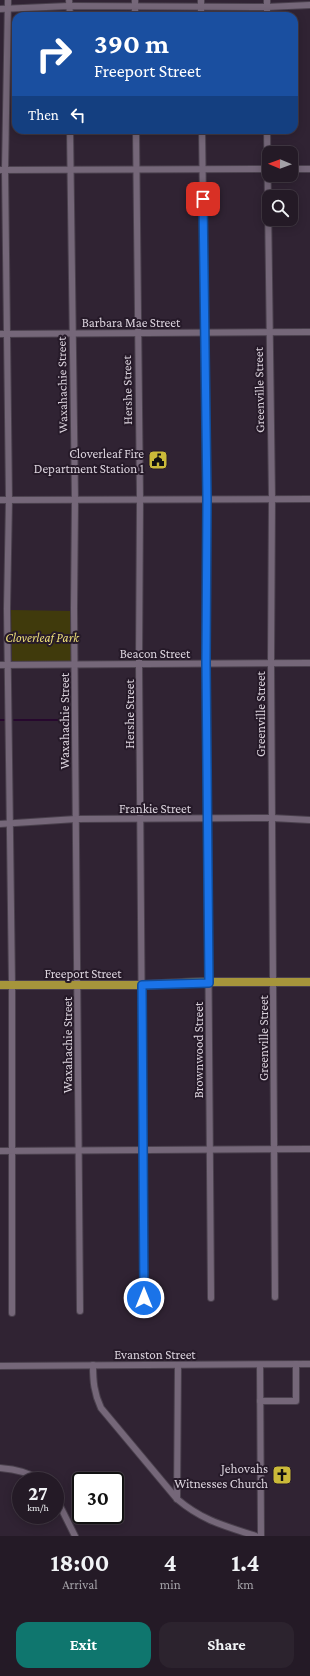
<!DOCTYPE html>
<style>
:root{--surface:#241a26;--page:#2c232e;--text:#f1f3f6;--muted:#a3a1a7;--line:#413843;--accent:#0f766e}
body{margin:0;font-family:"Crimson Pro",serif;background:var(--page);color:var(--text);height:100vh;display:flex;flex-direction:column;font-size:15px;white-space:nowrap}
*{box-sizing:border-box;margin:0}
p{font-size:13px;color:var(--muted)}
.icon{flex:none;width:22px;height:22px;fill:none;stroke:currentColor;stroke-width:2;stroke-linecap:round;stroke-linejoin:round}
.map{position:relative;height:1536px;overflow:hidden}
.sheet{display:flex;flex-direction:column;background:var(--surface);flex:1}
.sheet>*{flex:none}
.banner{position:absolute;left:12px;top:12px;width:286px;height:122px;border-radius:12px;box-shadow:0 2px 10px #0003,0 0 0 1px var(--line);background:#1a4fa0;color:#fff;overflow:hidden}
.needle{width:26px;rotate:271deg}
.buttons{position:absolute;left:262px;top:146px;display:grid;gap:8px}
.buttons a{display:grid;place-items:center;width:36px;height:36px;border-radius:8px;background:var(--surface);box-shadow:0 2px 10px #0003,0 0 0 1px var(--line);font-size:20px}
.speed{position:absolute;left:12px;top:1472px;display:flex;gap:8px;font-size:20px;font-weight:700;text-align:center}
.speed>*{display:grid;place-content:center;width:52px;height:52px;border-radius:50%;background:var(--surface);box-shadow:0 2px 10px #0003,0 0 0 1px var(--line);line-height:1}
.speed small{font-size:10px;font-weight:400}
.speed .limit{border:2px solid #111;border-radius:6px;background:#fff;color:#111}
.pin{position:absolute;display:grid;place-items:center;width:34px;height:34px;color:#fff;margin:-17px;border-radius:8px;box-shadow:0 2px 6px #0006}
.me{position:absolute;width:44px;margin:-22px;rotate:0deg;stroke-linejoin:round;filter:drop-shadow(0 0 3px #0008)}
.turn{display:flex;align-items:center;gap:14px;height:84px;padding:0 16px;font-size:18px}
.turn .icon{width:52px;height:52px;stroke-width:2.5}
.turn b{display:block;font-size:28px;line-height:34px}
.then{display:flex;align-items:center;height:38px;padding:0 16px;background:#0003;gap:8px;font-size:15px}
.eta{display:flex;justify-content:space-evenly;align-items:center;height:68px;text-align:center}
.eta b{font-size:24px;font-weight:700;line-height:28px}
.primary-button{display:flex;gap:8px;margin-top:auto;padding:8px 16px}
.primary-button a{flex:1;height:46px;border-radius:12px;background:var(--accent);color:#fff;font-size:16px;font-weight:700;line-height:46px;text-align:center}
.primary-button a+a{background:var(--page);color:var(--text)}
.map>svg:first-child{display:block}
</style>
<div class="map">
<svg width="310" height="1536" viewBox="0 0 310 1536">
<rect width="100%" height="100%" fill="#302333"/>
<polygon fill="#403a0c" points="11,610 72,611 72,663 14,664 12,660"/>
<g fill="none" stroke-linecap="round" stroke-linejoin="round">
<g stroke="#25002e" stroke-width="1.5">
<polyline points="0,720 5,720"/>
<polyline points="14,720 74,720"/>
</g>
<defs>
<g id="minor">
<polyline points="8,0 5,170 9,500 7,609 12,985 12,1313"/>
<polyline points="69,0 70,16"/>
<polyline points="135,0 135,16"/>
<polyline points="201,0 201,16"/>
<polyline points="267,0 267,16"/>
<polyline points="0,9 69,6 267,7 310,5"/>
<polyline points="70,130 75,500 74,609 80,1311"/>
<polyline points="136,130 140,500 139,664 144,1298"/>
<polyline points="202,130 207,499 206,663 211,1298"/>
<polyline points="267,130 272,499 271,663 275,1297"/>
<polyline points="291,169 310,169"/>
<polyline points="0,170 269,169"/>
<polyline points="0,334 310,332"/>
<polyline points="0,500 310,499"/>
<polyline points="0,665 310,663"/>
<polyline points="0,824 76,819 272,818 310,820"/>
<polyline points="0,1151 310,1149"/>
<path d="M93 1365C93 1381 94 1393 101 1408L177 1499C203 1521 225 1526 256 1536"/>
<polyline points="260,1365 261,1536"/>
<polyline points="0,1366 310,1364"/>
<polyline points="260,1401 296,1401 296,1364"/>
<path d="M0 1468C15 1469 29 1472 42 1481"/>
<polyline points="55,1496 75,1536"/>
<polyline points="177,1499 178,1365"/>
</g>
<polyline id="major" points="0,985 142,985 201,982 310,982"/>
</defs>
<use href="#minor" stroke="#4a404d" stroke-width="8"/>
<use href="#major" stroke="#4a404d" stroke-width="10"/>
<use href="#minor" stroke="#756779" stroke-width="6"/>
<use href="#major" stroke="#a6953b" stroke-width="8"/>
</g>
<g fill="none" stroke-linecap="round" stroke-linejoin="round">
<defs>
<polyline id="route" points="144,1298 142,985 209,983 206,663 207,499 203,199"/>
</defs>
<use href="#route" stroke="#114b97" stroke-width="10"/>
<use href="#route" stroke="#1a73e8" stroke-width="7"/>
</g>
<defs>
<symbol id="civic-square" viewBox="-11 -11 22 22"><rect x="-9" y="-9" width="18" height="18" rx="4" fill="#cbba39" stroke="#261a29"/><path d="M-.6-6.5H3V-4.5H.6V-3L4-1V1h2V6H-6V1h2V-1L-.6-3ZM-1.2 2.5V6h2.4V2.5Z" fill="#111"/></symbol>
<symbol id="church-square" viewBox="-11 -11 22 22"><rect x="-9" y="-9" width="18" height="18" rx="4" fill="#cbba39" stroke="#261a29"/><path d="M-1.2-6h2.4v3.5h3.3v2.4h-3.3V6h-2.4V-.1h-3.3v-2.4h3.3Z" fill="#111"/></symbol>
</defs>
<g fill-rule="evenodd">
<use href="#civic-square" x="147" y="449" width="22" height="22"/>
<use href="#church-square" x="271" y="1464" width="22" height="22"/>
</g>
<g text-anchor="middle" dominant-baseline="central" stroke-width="4" stroke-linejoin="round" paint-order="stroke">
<g font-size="13" fill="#dbd3dd" stroke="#261a29">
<text x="131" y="322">Barbara Mae Street</text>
<text transform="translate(62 385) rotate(-91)">Waxahachie Street</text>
<text transform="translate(127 390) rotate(-91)">Hershe Street</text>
<text transform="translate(259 390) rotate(-91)">Greenville Street</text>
<text x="155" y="653">Beacon Street</text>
<text transform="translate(129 714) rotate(-90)">Hershe Street</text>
<text transform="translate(260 714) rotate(-90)">Greenville Street</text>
<text transform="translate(64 721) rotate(-90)">Waxahachie Street</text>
<text x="155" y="808">Frankie Street</text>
<text x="83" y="973">Freeport Street</text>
<text transform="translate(263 1038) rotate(-90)">Greenville Street</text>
<text transform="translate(67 1045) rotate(-90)">Waxahachie Street</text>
<text transform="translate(198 1050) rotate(-90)">Brownwood Street</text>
<text x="155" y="1354">Evanston Street</text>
</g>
<g font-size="13" fill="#dbd3dd" stroke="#261a29" text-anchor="end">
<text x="144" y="453">Cloverleaf Fire<tspan x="144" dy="15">Department Station 1</tspan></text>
<text x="268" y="1468">Jehovahs<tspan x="268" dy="15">Witnesses Church</tspan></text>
</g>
<g font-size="13" font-style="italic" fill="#ebdd78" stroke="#261a29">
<text x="42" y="637">Cloverleaf Park</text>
</g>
</g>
</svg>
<div class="buttons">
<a><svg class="needle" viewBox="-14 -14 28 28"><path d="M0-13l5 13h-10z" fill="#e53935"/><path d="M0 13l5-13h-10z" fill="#a3a1a7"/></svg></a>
<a><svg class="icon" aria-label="search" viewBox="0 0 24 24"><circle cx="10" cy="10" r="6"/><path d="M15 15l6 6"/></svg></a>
</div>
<div class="speed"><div>27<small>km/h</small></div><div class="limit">30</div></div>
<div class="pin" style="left:203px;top:199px;background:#d93025"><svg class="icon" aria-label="arrive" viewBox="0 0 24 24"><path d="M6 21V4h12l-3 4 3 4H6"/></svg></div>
<svg class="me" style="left:144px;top:1298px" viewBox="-20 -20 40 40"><circle r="17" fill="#1a73e8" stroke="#fff" stroke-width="3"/><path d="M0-11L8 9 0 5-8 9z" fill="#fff"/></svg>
<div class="banner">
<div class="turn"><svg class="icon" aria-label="right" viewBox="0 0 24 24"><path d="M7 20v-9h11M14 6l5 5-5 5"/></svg><div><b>390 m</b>Freeport Street</div></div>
<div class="then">Then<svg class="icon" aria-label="left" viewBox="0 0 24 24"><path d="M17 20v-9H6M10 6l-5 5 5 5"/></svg></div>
</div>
</div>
<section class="sheet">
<div class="eta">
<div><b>18:00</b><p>Arrival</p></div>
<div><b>4</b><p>min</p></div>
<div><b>1.4</b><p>km</p></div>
</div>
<div class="primary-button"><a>Exit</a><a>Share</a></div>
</section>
